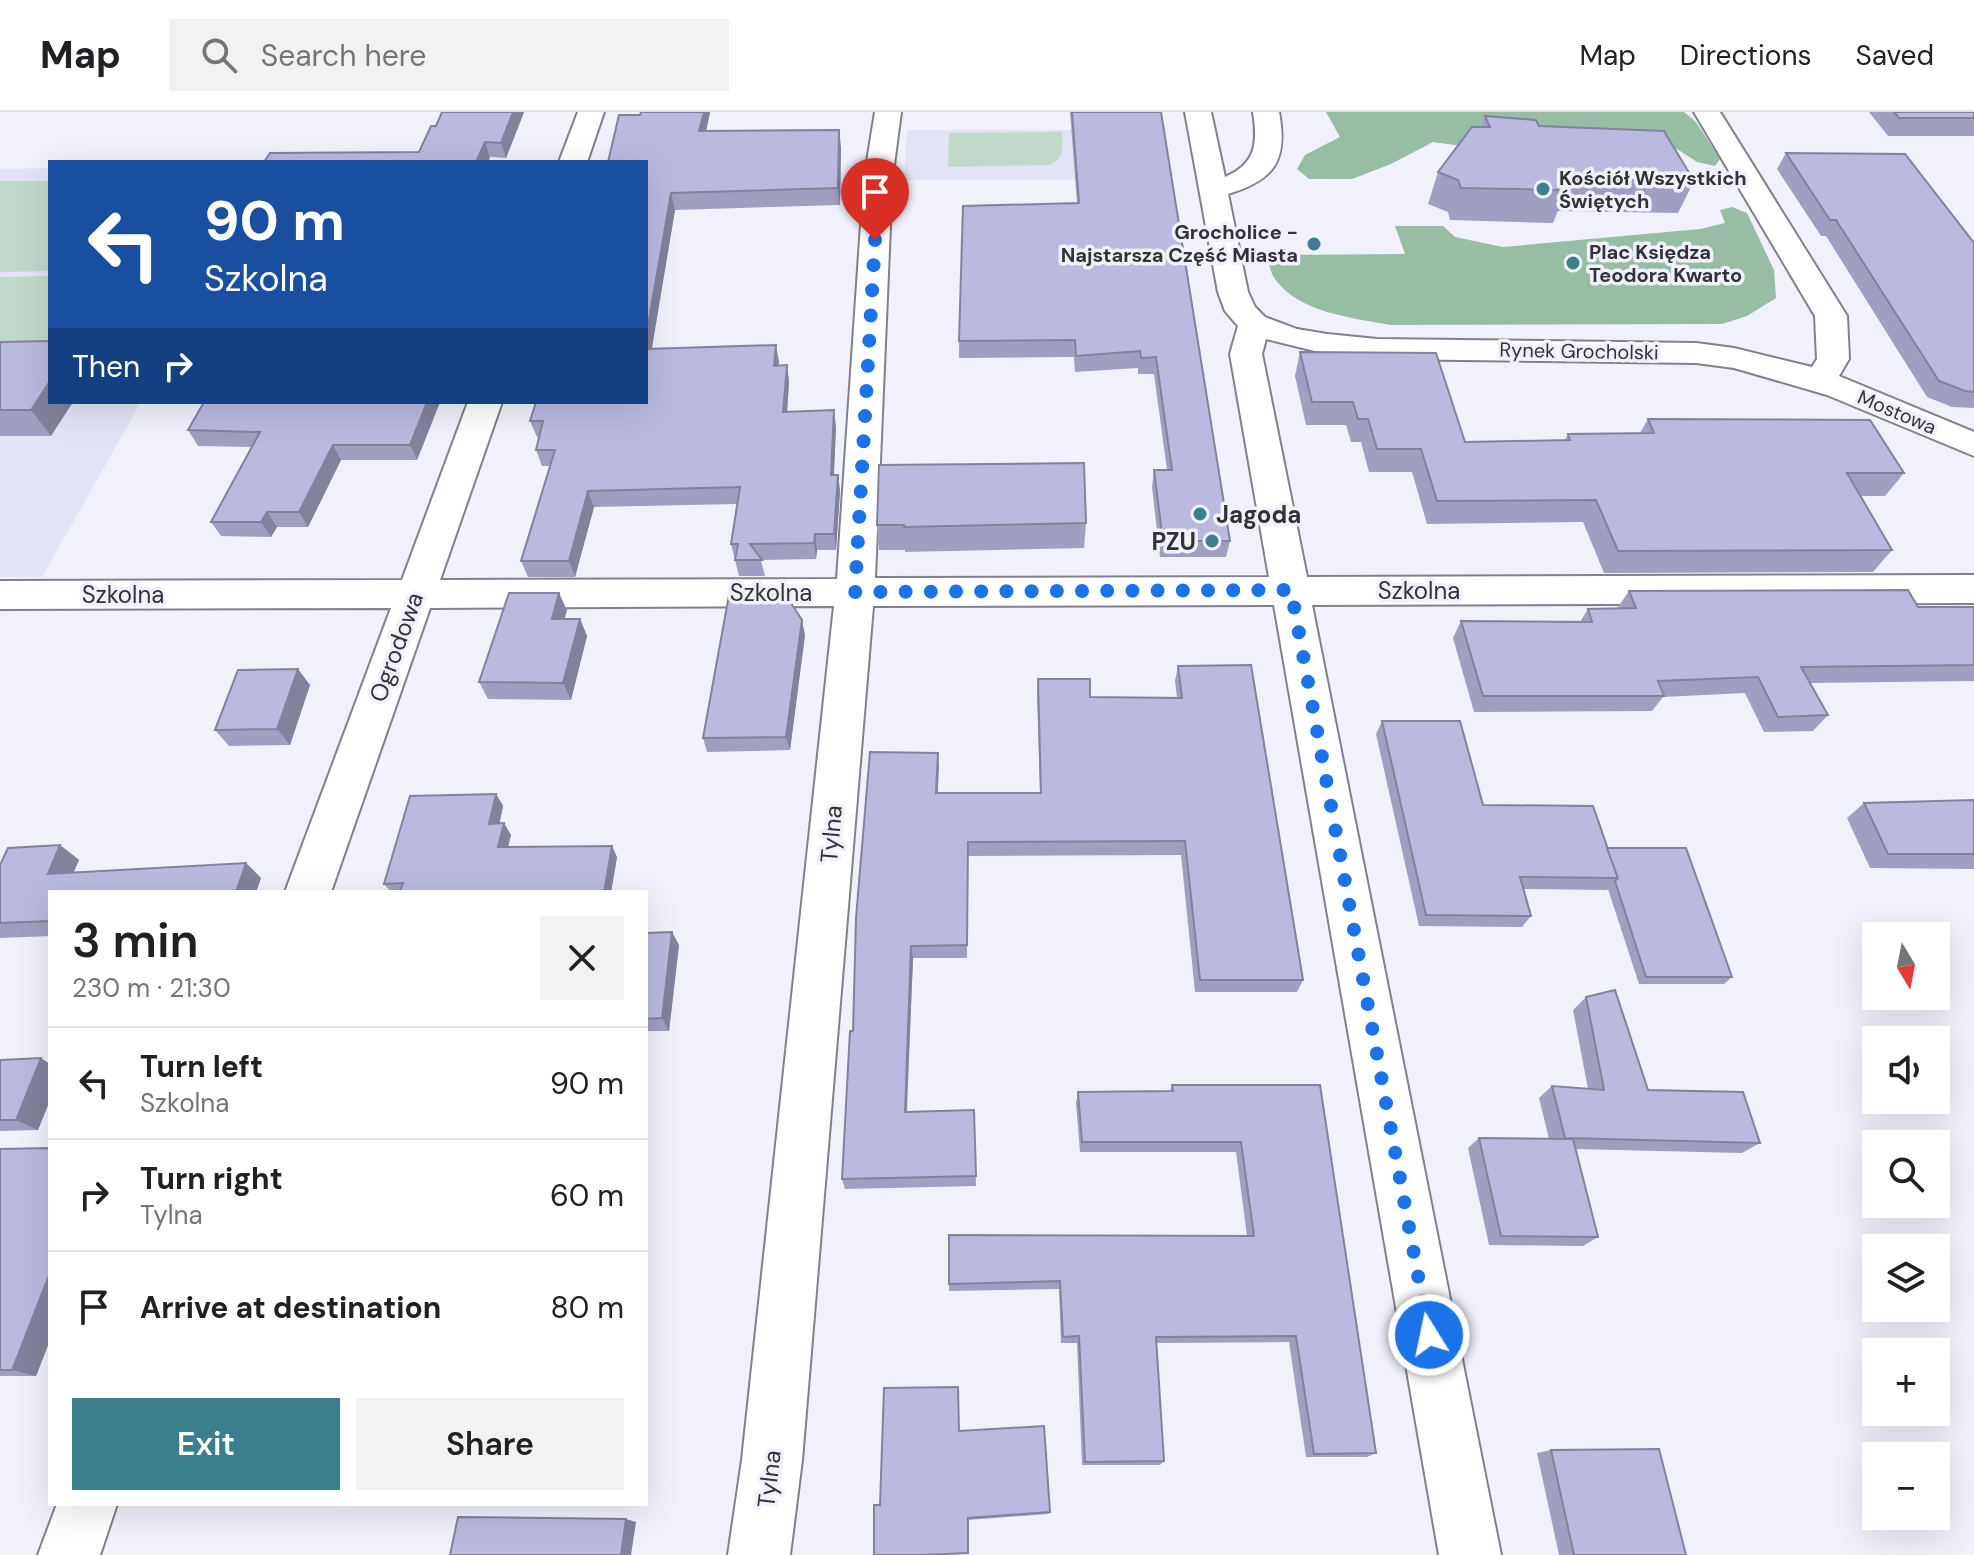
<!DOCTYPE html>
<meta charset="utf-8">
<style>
:root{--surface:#fff;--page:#f2f2f2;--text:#202124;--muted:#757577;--line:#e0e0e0;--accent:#3b7f8e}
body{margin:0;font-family:"DM Sans",sans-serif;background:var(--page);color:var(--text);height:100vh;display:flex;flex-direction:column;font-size:30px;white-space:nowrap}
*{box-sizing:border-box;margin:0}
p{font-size:26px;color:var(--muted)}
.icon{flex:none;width:44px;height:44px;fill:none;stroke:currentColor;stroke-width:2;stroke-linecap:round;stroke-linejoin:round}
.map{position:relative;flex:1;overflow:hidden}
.sheet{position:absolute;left:48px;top:778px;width:600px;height:616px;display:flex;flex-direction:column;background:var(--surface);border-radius:0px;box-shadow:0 8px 32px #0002}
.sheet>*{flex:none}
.top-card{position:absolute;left:48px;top:48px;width:600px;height:244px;border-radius:0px;box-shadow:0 8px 32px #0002;background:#1a4fa0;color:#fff;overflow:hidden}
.needle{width:52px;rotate:170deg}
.fabs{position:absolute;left:1862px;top:810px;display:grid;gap:16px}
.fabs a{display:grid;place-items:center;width:88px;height:88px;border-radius:0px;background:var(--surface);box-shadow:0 8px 32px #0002;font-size:40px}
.pin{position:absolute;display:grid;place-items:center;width:68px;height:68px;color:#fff;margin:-82px -34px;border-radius:50% 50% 50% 0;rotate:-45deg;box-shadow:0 0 8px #0007}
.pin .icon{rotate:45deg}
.me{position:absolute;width:88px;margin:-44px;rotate:350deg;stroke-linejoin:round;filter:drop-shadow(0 0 6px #0008)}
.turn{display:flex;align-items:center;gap:28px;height:168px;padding:0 24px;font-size:36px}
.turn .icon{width:104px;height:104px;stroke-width:2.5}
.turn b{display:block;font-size:56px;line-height:68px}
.then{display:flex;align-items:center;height:76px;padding:0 24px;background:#0003;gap:16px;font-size:30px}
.round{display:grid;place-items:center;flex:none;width:84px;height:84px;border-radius:0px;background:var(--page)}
.overview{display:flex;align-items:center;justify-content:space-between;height:136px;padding:0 24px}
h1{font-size:48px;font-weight:600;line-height:60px}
.button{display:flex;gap:16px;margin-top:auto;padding:16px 24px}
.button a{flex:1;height:92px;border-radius:0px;background:var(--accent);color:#fff;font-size:32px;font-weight:600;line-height:92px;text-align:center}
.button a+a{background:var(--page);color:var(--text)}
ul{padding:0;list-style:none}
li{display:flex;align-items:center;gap:24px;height:112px;padding:0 24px;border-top:2px solid var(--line)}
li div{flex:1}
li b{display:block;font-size:30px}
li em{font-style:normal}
header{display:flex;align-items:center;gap:48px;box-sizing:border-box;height:112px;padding:0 40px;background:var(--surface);border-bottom:2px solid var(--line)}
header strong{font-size:38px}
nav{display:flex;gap:44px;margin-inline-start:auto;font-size:28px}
.search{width:560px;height:72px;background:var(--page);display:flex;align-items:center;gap:20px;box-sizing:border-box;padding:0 28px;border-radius:0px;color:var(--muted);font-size:30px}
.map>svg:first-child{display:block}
</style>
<header>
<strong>Map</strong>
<div class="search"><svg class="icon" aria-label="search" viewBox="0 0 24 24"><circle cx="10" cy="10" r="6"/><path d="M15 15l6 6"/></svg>Search here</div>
<nav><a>Map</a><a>Directions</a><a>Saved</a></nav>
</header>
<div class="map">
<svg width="1974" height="1443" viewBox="0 0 1974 1443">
<rect width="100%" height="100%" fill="#f1f1fc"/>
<g fill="#e2e3f4">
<polygon points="907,18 1160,18 1167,68 904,68"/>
<polygon points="50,56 50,290 141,290 42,465 0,465 0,57"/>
</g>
<g fill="#c1d9ca">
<path d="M1062 20C1063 36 1065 46 1049 53L948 55 949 21Z"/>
<polygon points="0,69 50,69 50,159 0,160"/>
<polygon points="50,164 50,232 0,233 0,165"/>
</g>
<g fill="#97bda5">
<polygon points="1326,0 1684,0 1696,10 1720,47 1715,54 1697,50 1677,37 1651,32 1454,33 1433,30 1391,52 1352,67 1309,67 1297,57 1305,43 1340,25"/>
<path d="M1732 95 1747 101 1774 158 1776 186 1747 204 1722 212 1391 213C1353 206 1299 201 1275 167 1270 161 1269 150 1267 143L1405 142 1395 114H1443L1455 125 1503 135 1700 117 1725 111 1720 98Z"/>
</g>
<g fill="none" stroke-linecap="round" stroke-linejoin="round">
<defs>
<g id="minor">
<polygon points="578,0 604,0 587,50 559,50"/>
<path d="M875 0H901L892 68 875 466 1269 465 1230 242 1238 214 1225 199 1218 180 1185 0H1211L1225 65C1256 52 1258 31 1253 0H1279C1288 48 1275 68 1228 82L1248 180 1255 195 1265 205 1297 217 1327 222 1377 227 1696 231 1734 236 1812 255 1817 247 1815 204 1694 0H1720L1847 204 1849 247 1839 264 1974 320V344L1827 283 1734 256 1696 251 1377 247 1327 242 1266 227 1262 242 1307 465 1974 463V491L1312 493 1501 1443H1439L1274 493 873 494 802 1348 790 1443H728L742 1348 834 494 430 496 331 780H285L391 496 0 497V469L402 468 468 290H502L440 468 837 467 864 68Z"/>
<polygon points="57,1392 117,1392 100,1443 38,1443"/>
</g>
</defs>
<use href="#minor" stroke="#81818b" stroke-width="4"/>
<use href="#minor" fill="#fff" fill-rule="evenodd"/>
</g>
<g fill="#a09fc1">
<polygon points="524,0 506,46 419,40 436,14"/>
<polygon points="710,0 706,19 841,35 840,93 675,98 651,237 779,250 779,253 787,253 789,270 787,300 836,315 834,363 838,363 840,379 836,438 817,438 816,447 761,448 765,464 739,464 731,432 737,392 594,395 575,465 528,465 521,449 550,354 542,354 536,338 539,325 537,325 530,309 646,290 640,3"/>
<polygon points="1070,0 1161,0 1230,429 1226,445 1160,445 1152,375 1154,358 1167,358 1154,262 1138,262 1138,256 1075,260 1074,245 959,246 959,229 1077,91"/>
<polygon points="1869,0 1974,0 1974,24 1888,24"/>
<polygon points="1485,4 1539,14 1694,69 1678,101 1558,99 1553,111 1450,108 1448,100 1428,92 1438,60 1481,15"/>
<polygon points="1786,41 1974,131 1974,296 1952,295 1927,285 1826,124 1821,124 1777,57"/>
<polygon points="0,230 51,324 0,324"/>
<polygon points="1300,240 1465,330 1565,328 1568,322 1640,321 1648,307 1904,361 1885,384 1861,384 1892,438 1873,460 1604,461 1583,410 1427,412 1412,360 1369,360 1361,330 1351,330 1346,313 1306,313 1295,264"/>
<polygon points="440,290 417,348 341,348 308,415 277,415 271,425 221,424 211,410 252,335 198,334 188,318"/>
<polygon points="1086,411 1084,436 905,440 905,438 879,438 877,413"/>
<polygon points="1629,479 1918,495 1974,495 1974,569 1810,571 1828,603 1813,619 1764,620 1745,581 1663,585 1652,599 1474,600 1453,526 1461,509 1580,510 1588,497 1619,496 1618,495"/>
<polygon points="567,498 564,507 580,507 587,524 571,588 488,587 479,570"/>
<polygon points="805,523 790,638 707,640 703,626"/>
<polygon points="1178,554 1303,868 1297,880 1195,880 1181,743 968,744 967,846 913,846 907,1000 974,998 976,1074 845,1077 842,1067 853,919 938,641 938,681 1040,681 1037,583 1038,567 1090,585 1177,586 1175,569"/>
<polygon points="310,573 290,633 229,634 215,618"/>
<polygon points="1382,609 1483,693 1607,736 1732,865 1724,872 1639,872 1608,777 1607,778 1523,777 1531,804 1522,815 1419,814 1376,622"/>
<polygon points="496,682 503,694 499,712 511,723 508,735 617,745 611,780 391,780 384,772"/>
<polygon points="1974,688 1974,757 1870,756 1847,706 1864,691"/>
<polygon points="60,733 79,748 73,760 246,751 261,766 256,780 50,780 50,824 0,826 0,753"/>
<polygon points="646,821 679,833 669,919 646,919"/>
<polygon points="1586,885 1648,978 1760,1031 1742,1041 1575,1037 1598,1125 1583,1134 1489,1133 1468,1036 1479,1026 1549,1027 1539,986 1552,974 1588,977 1573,898"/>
<polygon points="0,948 50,952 50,988 38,1018 0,1019"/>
<polygon points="1172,973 1320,973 1376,1341 1367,1345 1306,1345 1289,1230 1156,1231 1164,1349 1160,1353 1082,1353 1077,1231 1061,1231 1059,1177 949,1179 949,1172 1247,1124 1236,1040 1080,1040 1076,991 1078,980 1170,979"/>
<polygon points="50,1036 50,1228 36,1264 0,1264 0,1037"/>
<polygon points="958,1280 959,1319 1050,1400 1048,1402 968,1408 969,1442 874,1443 880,1393"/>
<polygon points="1551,1338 1686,1443 1559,1443 1537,1341"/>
</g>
<g fill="#82829d">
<polygon points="513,0 524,0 506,46 501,31"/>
<polygon points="704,0 710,0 703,35 699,19"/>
<polygon points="839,18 841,35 840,93 838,76"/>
<polygon points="485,30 490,46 488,50 476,50"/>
<polygon points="671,81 675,98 649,254 646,244 646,225"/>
<polygon points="776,233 779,250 777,270 774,254"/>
<polygon points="787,253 789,270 786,316 783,300"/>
<polygon points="50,269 50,290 73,290 51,324 31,298"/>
<polygon points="427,290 440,290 417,348 410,333"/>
<polygon points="834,298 836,315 833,379 831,363"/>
<polygon points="333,333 341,348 308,415 299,400"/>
<polygon points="838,363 840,379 836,438 834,422"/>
<polygon points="588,379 594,395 575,465 569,449"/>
<polygon points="267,400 277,415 271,425 261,410"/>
<polygon points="815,422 817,438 816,447 814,431"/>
<polygon points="559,481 567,498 560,524 552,507"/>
<polygon points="580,507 587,524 571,588 563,571"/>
<polygon points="802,508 805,523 790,638 786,625"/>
<polygon points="298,557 310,573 290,633 277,617"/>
<polygon points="938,641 939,655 937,695 936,681"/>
<polygon points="496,682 503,694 497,724 489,712"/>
<polygon points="504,711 511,723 505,747 498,735"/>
<polygon points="60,733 79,748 67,776 48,762"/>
<polygon points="612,734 617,745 611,780 604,780"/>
<polygon points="246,751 261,766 256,780 236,780"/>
<polygon points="672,820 679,833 669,919 662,906"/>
<polygon points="911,834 913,846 906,1010 905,1000"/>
<polygon points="41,946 50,952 50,988 38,1018 16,1008"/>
<polygon points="50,1161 50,1228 36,1264 12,1258"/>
<polygon points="626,1407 636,1410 631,1443 621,1443"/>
</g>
<g fill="#bab9e0" stroke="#82829d" stroke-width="2">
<polygon points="442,0 513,0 501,31 485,30 476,50 264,50 270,41 419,40 431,14 436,14"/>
<polygon points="641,0 704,0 699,19 839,18 838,76 671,81 646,225 646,50 608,50 619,3 640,3"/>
<polygon points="1072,0 1161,0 1230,429 1163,429 1154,358 1172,358 1156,245 1141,246 1140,239 1076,244 1075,228 959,229 963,94 1079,91"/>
<polygon points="1894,0 1974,0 1974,6 1899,6"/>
<polygon points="1485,4 1536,8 1539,14 1664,19 1694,69 1560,67 1566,78 1461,76 1458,68 1438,60 1472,15 1490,15"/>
<polygon points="1786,41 1905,42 1974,131 1974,280 1965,279 1939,269 1836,108 1830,108"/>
<polygon points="50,229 50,269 31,298 0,298 0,230"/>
<polygon points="776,233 774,254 787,253 783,300 834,298 831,363 838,363 834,422 815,422 814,431 750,432 762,448 735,448 738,432 731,432 740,375 588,379 569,449 521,449 555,338 536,338 543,309 530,309 536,290 646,290 646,237"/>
<polygon points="1300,240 1436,241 1465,330 1570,328 1568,322 1654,321 1648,307 1870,308 1904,361 1847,361 1892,438 1618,439 1596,388 1437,389 1421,337 1377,337 1368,307 1358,307 1353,290 1312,290"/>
<polygon points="204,290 427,290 410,333 333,333 299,400 267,400 261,410 211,410 260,320 188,318"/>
<polygon points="1084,351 1086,411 904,415 904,413 877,413 879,353"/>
<polygon points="1908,478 1918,495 1974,495 1974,553 1801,555 1828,603 1778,605 1758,565 1658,569 1664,584 1483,584 1461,509 1592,510 1588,497 1636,496 1629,479"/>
<polygon points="509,481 559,481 552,507 580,507 563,571 479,570"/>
<polygon points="785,482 802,508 786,625 703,626 729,483"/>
<polygon points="1251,553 1303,868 1200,868 1185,729 968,730 967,833 911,834 905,1000 974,998 976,1064 842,1067 850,919 853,919 856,806 870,640 938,641 936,681 1041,681 1038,567 1090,567 1090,585 1182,586 1178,554"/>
<polygon points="298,557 277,617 215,618 238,558"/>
<polygon points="1382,609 1460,609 1483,693 1593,694 1618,766 1520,765 1531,804 1426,803"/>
<polygon points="496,682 489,712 504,711 498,735 612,734 604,780 400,780 403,771 384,772 410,684"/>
<polygon points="1974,688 1974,742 1888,742 1864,691"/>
<polygon points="60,733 48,762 246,751 236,780 50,780 50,809 0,811 0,753 8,736"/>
<polygon points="1607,736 1686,736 1732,865 1646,865 1615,769 1618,766"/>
<polygon points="672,820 662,906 646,907 646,821"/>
<polygon points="1615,878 1648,978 1743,980 1760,1031 1565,1026 1552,974 1604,978 1586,885"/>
<polygon points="41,946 16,1008 0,1008 0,948"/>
<polygon points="1172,973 1320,973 1376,1341 1314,1342 1296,1224 1156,1225 1164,1349 1085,1350 1079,1224 1063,1225 1060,1169 949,1172 949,1123 1254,1124 1241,1030 1082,1030 1078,980 1173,979"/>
<polygon points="1479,1026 1573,1027 1598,1125 1501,1124"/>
<polygon points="50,1036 50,1161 12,1258 0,1258 0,1037"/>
<polygon points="958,1275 959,1319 1044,1314 1050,1400 968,1406 968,1441 922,1443 874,1443 874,1393 880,1393 884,1276"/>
<polygon points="1659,1337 1686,1443 1574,1443 1551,1338"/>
<polygon points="458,1405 626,1407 621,1443 450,1443"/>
</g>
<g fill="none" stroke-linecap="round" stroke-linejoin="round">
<polyline stroke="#1a73e8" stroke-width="14" stroke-dasharray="0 25.2" points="875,128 855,480 1291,478 1429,1223"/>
</g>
<g fill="#3b7f8e" stroke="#f1f1fc" stroke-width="3">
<circle cx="1543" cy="77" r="8"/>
<circle cx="1314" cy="132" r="8"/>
<circle cx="1573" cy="151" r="8"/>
<circle cx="1200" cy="402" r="8"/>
<circle cx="1212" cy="429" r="8"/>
</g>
<g text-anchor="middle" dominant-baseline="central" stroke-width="7" stroke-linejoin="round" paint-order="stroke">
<g font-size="20" font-weight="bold" fill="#333337" stroke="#f1f1fc" text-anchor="start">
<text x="1559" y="66">Kościół Wszystkich<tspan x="1559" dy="23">Świętych</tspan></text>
<text x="1298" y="120" text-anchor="end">Grocholice -<tspan x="1298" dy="23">Najstarsza Część Miasta</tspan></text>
<text x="1589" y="140">Plac Księdza<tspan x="1589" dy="23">Teodora Kwarto</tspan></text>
</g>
<g font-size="20" fill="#333337" stroke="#f1f1fc">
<text transform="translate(1579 239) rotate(1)">Rynek Grocholski</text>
<text transform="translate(1897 300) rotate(23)">Mostowa</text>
</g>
<g font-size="24" font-weight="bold" fill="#333337" stroke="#f1f1fc" text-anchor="start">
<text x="1216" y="402">Jagoda</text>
<text x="1196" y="429" text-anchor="end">PZU</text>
</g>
<g font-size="24" fill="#333337" stroke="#f1f1fc">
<text x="1419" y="478">Szkolna</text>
<text x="771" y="480">Szkolna</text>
<text x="123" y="482">Szkolna</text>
<text transform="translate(396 535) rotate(-70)">Ogrodowa</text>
<text transform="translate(831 722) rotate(-85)">Tylna</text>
<text transform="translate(769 1367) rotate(-83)">Tylna</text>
</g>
</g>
</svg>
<div class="fabs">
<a><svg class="needle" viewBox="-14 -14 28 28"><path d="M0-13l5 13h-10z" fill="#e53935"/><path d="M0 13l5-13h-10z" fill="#757577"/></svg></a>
<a><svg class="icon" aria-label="sound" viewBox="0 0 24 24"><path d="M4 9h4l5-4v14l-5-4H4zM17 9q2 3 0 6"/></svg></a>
<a><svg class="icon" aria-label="search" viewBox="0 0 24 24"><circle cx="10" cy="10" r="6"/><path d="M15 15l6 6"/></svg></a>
<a><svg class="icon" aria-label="layers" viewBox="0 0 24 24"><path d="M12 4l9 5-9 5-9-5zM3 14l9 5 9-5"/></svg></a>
<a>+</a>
<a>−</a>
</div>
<div class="pin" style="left:875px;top:128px;background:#d93025"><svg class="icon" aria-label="arrive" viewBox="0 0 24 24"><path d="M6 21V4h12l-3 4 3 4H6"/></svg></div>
<svg class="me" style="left:1429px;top:1223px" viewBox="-20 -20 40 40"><circle r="17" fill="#1a73e8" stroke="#fff" stroke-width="3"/><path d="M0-11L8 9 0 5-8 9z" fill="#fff"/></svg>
<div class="top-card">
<div class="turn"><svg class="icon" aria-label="left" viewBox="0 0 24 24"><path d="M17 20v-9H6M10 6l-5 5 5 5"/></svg><div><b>90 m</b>Szkolna</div></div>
<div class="then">Then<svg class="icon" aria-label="right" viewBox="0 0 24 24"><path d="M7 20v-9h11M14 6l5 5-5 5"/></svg></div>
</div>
<section class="sheet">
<div class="overview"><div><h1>3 min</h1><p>230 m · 21:30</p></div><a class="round"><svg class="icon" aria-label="close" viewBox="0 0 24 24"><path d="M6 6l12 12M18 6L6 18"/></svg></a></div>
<ul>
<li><svg class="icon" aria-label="left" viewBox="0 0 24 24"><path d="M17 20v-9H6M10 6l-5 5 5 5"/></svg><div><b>Turn left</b><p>Szkolna</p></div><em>90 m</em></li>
<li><svg class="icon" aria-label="right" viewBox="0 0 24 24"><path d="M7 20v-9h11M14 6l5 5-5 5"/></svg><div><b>Turn right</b><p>Tylna</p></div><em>60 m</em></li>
<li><svg class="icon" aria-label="arrive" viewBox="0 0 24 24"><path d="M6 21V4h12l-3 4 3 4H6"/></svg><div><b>Arrive at destination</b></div><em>80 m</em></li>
</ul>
<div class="button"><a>Exit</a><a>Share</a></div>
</section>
</div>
